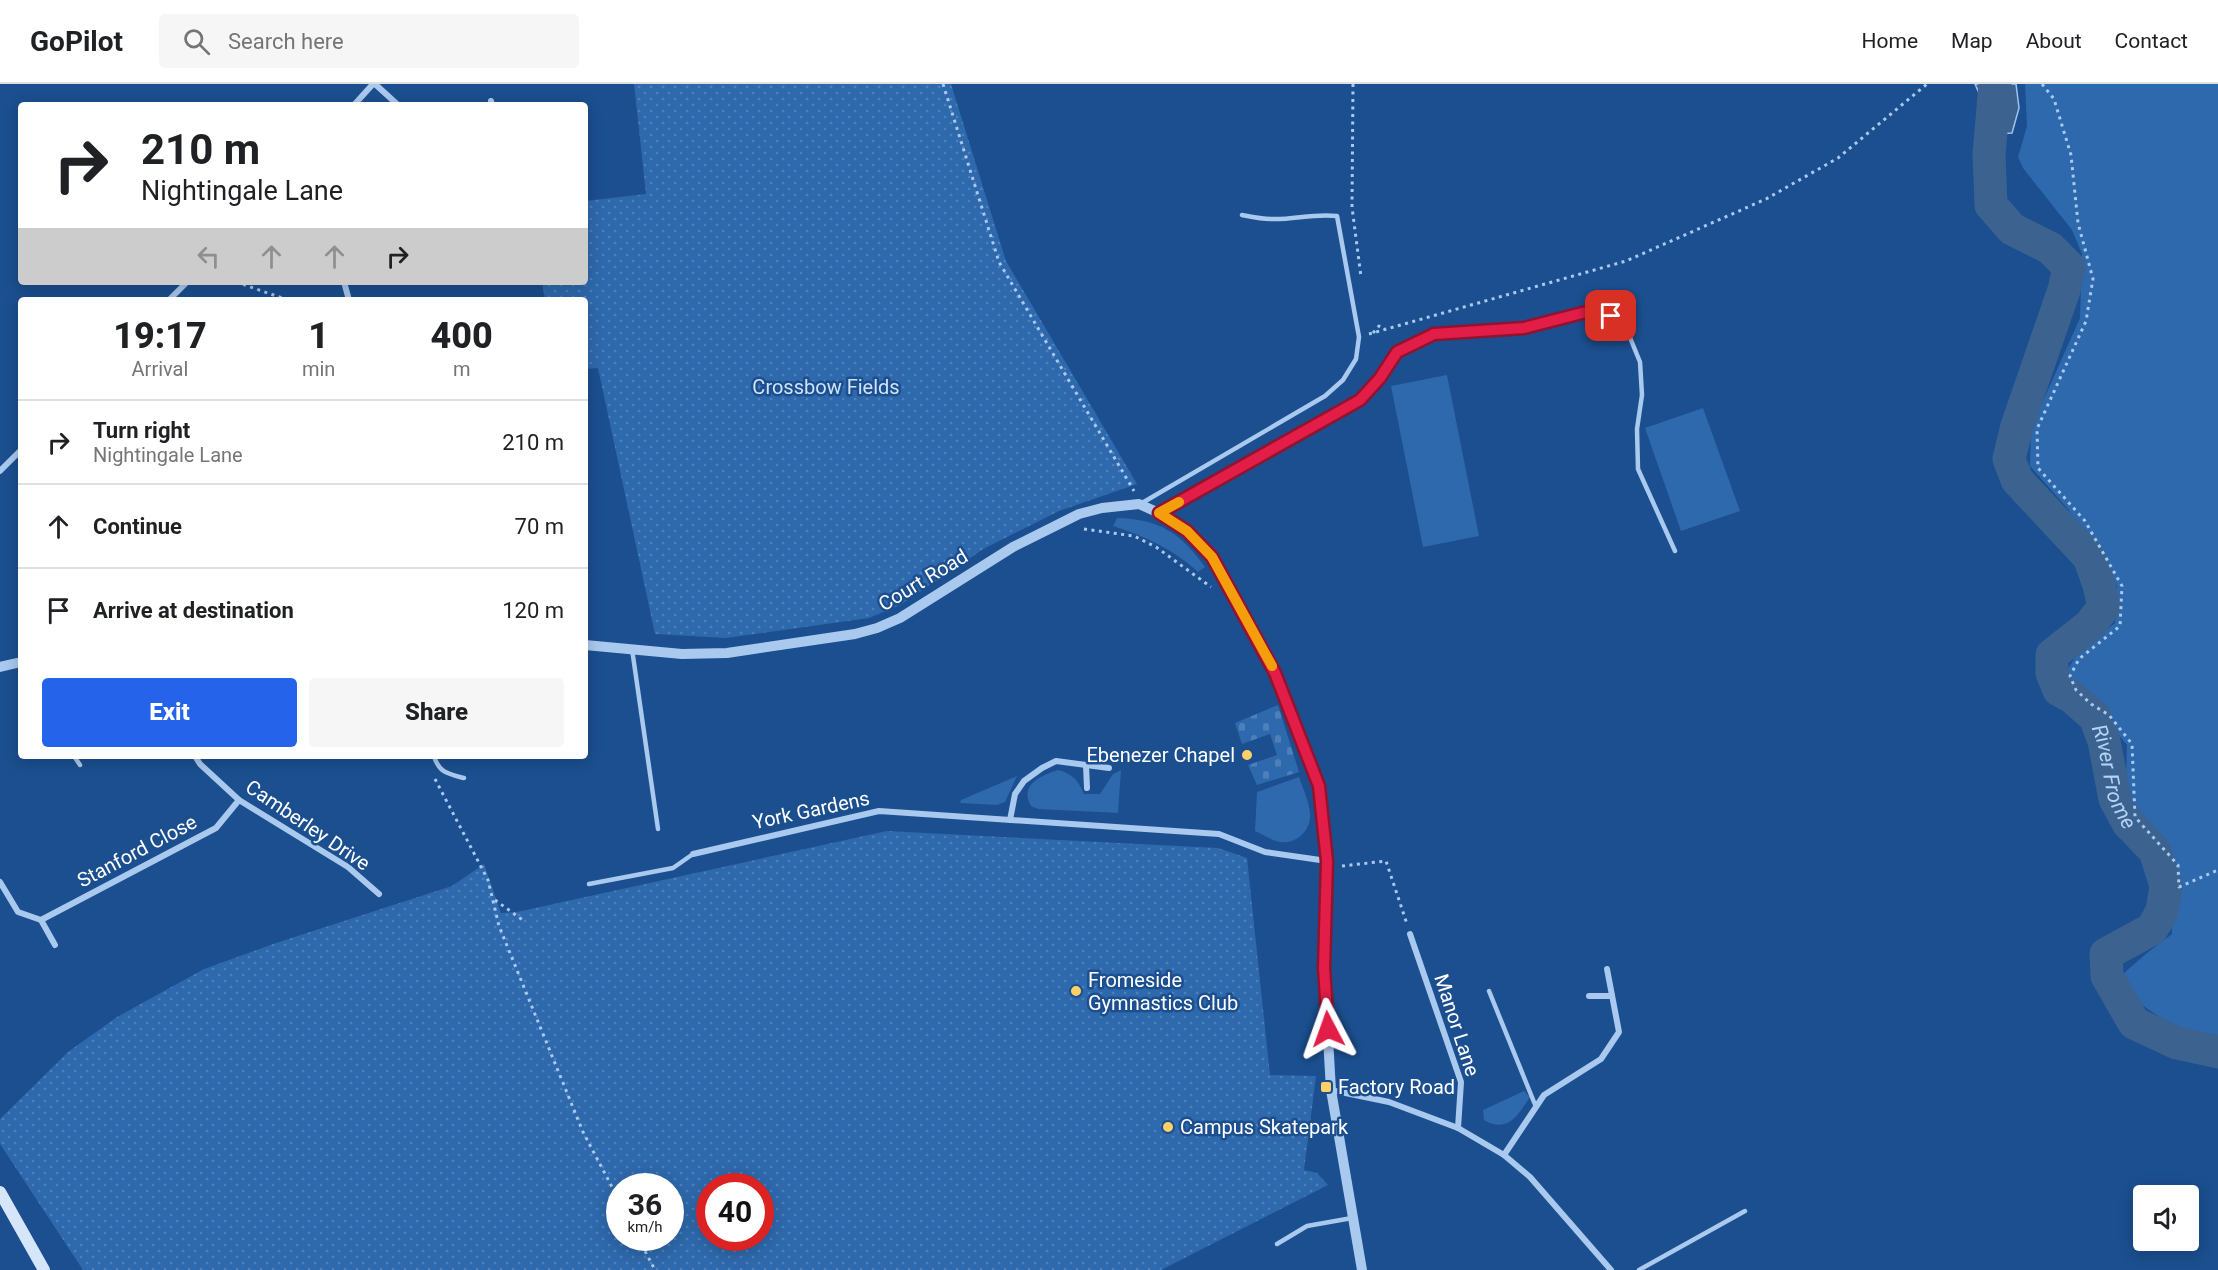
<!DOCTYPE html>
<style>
:root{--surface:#fff;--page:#f6f6f6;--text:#202124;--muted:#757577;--line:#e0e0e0;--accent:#2563eb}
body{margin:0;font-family:Roboto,sans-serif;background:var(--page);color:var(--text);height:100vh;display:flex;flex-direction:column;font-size:22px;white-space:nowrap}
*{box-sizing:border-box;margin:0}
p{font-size:20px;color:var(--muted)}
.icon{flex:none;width:33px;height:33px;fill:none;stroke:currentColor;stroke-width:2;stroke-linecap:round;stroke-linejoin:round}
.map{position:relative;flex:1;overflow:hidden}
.sheet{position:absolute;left:18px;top:213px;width:570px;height:462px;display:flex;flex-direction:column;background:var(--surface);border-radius:6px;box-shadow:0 3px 15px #0003}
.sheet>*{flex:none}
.banner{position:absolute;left:18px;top:18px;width:570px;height:183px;border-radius:6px;box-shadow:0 3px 15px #0003;background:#fff;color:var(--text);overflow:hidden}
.fabs{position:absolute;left:2133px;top:1101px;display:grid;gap:12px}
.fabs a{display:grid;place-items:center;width:66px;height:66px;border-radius:6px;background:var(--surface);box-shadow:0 3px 15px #0003;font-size:30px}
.speed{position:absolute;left:606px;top:1089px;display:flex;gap:12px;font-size:30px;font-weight:700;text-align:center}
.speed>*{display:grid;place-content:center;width:78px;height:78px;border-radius:50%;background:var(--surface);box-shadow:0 3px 15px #0003;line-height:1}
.speed small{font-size:15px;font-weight:400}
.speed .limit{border:9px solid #d22;background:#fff;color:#111}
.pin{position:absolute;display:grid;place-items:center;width:51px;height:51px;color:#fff;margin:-26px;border-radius:12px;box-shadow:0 3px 9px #0006}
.me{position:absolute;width:66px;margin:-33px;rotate:356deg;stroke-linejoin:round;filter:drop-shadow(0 0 4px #0008)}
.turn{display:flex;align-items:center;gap:21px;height:126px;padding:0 24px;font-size:27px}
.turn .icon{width:78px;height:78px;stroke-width:2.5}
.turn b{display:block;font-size:42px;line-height:51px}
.lanes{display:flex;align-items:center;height:57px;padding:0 24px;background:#0003;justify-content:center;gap:30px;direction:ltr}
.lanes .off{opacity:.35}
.eta{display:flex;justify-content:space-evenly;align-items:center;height:102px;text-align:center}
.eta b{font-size:36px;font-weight:800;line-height:42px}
.primary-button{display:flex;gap:12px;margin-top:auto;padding:12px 24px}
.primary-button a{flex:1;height:69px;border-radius:6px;background:var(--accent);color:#fff;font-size:24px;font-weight:800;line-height:69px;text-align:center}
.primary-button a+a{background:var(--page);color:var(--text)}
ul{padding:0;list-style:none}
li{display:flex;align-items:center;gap:18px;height:84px;padding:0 24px;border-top:2px solid var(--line)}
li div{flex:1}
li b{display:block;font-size:22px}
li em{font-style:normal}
header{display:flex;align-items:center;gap:36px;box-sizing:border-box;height:84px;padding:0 30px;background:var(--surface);border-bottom:2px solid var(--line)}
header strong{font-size:28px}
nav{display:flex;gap:33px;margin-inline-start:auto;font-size:21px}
.search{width:420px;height:54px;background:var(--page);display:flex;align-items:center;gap:15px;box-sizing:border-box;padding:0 21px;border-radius:6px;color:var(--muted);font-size:22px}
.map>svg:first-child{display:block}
</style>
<header>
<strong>GoPilot</strong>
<div class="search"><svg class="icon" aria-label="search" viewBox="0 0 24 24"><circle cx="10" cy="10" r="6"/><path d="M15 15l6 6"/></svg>Search here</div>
<nav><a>Home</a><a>Map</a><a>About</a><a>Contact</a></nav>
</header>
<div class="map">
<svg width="2218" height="1186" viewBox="0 0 2218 1186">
<defs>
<pattern id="cemetery-stones" width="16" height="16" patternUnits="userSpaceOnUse" patternTransform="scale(1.5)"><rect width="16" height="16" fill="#2e69ad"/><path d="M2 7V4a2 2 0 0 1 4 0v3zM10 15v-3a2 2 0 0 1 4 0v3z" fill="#4d80b9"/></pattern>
<pattern id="park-dots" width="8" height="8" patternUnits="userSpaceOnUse" patternTransform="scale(1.5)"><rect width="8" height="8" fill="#2e69ad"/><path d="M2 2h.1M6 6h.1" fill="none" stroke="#4d80b9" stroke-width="1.8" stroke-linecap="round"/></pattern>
</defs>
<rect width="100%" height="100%" fill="#1b4f8f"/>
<g fill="#2e69ad">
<path d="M2025 0H2218V955C2188 953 2141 925 2122 902L2125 888 2147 869 2172 850 2171 831 2176 808 2175 785 2131 735 2126 696 2127 661C2120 653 2113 642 2105 635 2084 619 2071 618 2065 590L2077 570 2115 539 2117 502 2068 425 2030 382 2031 344 2080 234 2082 170 2072 146 2023 84 2018 73 2027 42Z"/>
<polygon points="1447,291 1479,452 1423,463 1391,302"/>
<polygon points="1703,324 1740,427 1681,447 1645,344"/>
<path d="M1117 434C1159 435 1181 449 1205 483L1198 488C1173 465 1145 452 1113 442Z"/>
<path d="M1058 686C1073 690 1078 696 1084 710H1100L1113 690 1121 686 1118 729 1038 725 1031 722C1019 700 1041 692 1058 686Z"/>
<polygon points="1017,692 1005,718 997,721 960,719 961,716"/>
<path d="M1299 693C1303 705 1309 717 1310 729 1312 747 1294 763 1276 757 1269 755 1262 750 1255 747L1257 708Z"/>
<path d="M1524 1007 1530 1013C1518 1031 1508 1050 1484 1036L1483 1026Z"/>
</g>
<polygon fill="url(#cemetery-stones)" points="1278,621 1299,688 1257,701 1248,681 1277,671 1270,650 1242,660 1235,639"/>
<g fill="url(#park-dots)" fill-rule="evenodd">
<polygon points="634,0 951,0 1006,177 1137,400 1059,427 985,464 900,521 869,534 726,554 655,550 598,284 585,285 585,216 545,216 542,198 585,198 585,117 646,110"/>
<path d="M887 747 1218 764 1247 774 1270 991 1316 992 1304 1086 1317 1089 1328 1101 1161 1186H83L0 1060V1035L68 968 117 933 204 885 273 860 452 802 484 780 501 829 517 828ZM620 1102H670V1154H620ZM710 1102H760V1154H710Z"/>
</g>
<polygon fill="#3c6290" stroke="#9cc4f0" stroke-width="1.5" points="1975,0 2016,0 2019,24 2012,49 1981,51 1979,9"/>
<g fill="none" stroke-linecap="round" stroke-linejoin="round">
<path stroke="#3c6290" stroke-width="33" id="s1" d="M1995 0 1989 71 1991 121 2012 145 2050 164 2069 183 2064 206 2017 342 2009 375 2017 396 2089 473 2099 501 2104 523 2090 541 2052 571V589L2059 606 2072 613 2095 633 2104 657 2115 715 2128 739 2155 767 2166 802 2162 827 2152 845 2106 870 2107 892 2134 939 2177 959 2218 968"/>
<g stroke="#a9c9ee" stroke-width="3" stroke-dasharray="3 4.5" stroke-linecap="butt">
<polyline points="943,0 999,178 1134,407"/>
<polyline points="1353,0 1352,123 1361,193"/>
<polyline points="2042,0 2054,15 2071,71 2078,139 2093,195 2086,237 2037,345 2038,384 2085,437 2122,502 2120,542 2079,575 2070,592 2076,606 2091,620 2109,631 2132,660 2135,733 2178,781 2179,803 2218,786"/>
<polyline points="236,198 288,216"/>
<polyline points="1373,249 1379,242 1385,245"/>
<polyline points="1369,250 1626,177 1766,115 1838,74 1927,0"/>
<polyline points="1084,445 1134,452 1156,463 1211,503"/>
<polyline points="435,695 488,796 499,842 583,1048 620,1118"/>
<polyline points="1342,782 1386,777 1407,840"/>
<polyline points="495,816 524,837"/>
<polyline points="638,1154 655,1186"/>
</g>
<g stroke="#a9c9ee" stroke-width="4.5">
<path d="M1142 419 1325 312 1343 296 1356 275 1359 253 1337 132C1314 129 1293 136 1271 135 1261 135 1252 133 1242 131"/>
<polyline points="1159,429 1360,316 1380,294 1397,268 1434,250 1524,244 1598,225 1624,239 1640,278 1642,311 1637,345 1638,385 1675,467"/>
<polyline points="632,565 658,745"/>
<polyline points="74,672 80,681"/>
<path d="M434 672C439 689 448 690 464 694"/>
<polyline points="589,800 673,784 693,770"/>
<polyline points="1489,907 1536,1023"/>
<polyline points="1277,1160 1307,1142 1352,1134"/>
<polyline points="1639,1186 1745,1127"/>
</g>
<g stroke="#a9c9ee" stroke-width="6">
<polyline points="375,0 398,21"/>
<polyline points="491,17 492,21"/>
<polyline points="354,21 373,0"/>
<polyline points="344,198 349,216"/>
<polyline points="169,216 187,198"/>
<polyline points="0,387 21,366"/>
<polyline points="195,672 200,680 239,716 348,783 379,810"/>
<polyline points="1086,681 1087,704"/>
<polyline points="1010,736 1015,710 1024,697 1042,684 1056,677 1109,684"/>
<polyline points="693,770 879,727 1219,750 1265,768 1327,777"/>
<polyline points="0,798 18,828 41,836 55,861"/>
<polyline points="41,836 216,744 239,716"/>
<polyline points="1410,850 1461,998 1458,1044"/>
<polyline points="1589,912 1612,912"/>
<polyline points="1331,1006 1389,1018 1458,1044 1504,1071 1530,1093 1611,1186"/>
<polyline points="1504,1071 1544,1011 1601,975 1619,948 1607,885"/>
</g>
<g stroke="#a9c9ee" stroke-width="10">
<polyline points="585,561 682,570 727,569 855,550 877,544 900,534 1013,463 1079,430 1102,424 1139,420 1159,429 1187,447 1212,473 1275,589 1319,702 1327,777 1324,884 1331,1006 1362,1186"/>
<polyline points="0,583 21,578"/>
</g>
<polyline stroke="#d6e6fa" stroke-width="12" points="0,1108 44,1186"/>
</g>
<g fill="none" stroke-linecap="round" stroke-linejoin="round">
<defs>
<polyline id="route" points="1328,945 1324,884 1327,777 1319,702 1275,589 1212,473 1187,447 1159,429 1360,316 1380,294 1397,268 1434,250 1524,244 1598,225 1611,232"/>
</defs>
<use href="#route" stroke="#92132f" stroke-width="15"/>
<use href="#route" stroke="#e11d48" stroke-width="10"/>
<polyline stroke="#f59e0b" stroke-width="10" points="1179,418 1159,429 1187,447 1212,473 1272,582"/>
</g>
<g fill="#ffd166" stroke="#1b4f8f" stroke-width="2">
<circle cx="1247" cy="671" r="6"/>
<circle cx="1076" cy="907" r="6"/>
<rect x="1320" y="997" width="12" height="12" rx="3"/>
<circle cx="1168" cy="1043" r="6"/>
</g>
<g text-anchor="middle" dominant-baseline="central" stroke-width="5" stroke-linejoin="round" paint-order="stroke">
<g font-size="20" fill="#cfe3fa" stroke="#1b4f8f">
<text x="826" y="303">Crossbow Fields</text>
</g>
<g font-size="20" fill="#fff" stroke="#1b4f8f">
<text transform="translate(923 496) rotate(-31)">Court Road</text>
<text transform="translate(811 726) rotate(-12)">York Gardens</text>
<text transform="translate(308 741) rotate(34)">Camberley Drive</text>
<text transform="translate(137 767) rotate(-28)">Stanford Close</text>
<text transform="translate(1457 941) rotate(72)">Manor Lane</text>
</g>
<g font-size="20" fill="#fff" stroke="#1b4f8f" text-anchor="start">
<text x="1235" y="671" text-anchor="end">Ebenezer Chapel</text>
<text x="1088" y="896">Fromeside<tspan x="1088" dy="23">Gymnastics Club</tspan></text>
<text x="1338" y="1003">Factory Road</text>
<text x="1180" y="1043">Campus Skatepark</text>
</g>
<g font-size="21" font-style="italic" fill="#b5d3f5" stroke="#1b4f8f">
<text stroke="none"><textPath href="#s1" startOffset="820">River Frome</textPath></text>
</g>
</g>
</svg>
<div class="fabs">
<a><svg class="icon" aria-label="sound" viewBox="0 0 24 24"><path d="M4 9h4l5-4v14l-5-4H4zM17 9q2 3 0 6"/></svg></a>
</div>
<div class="speed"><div>36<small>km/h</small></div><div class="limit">40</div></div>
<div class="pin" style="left:1611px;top:232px;background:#d93025"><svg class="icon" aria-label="arrive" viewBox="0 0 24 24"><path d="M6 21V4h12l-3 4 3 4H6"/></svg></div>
<svg class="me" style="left:1328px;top:945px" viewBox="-20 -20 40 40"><path d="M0-17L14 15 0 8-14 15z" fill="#e11d48" stroke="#fff" stroke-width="4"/></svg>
<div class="banner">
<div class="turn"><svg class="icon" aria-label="right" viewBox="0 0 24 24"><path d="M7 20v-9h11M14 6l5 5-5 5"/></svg><div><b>210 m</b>Nightingale Lane</div></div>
<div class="lanes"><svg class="icon off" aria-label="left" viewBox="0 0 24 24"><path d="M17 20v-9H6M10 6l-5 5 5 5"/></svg><svg class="icon off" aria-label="ahead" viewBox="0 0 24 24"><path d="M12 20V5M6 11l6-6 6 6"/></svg><svg class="icon off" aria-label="ahead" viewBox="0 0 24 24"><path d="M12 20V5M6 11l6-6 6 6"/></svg><svg class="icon" aria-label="right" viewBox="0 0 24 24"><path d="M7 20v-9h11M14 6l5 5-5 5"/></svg></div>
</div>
<section class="sheet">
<div class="eta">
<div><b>19:17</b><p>Arrival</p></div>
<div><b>1</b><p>min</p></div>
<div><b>400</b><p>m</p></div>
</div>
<ul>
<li><svg class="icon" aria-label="right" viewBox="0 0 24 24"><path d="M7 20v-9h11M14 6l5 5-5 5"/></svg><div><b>Turn right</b><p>Nightingale Lane</p></div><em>210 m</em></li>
<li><svg class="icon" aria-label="ahead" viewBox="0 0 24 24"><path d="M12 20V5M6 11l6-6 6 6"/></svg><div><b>Continue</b></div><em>70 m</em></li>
<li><svg class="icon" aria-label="arrive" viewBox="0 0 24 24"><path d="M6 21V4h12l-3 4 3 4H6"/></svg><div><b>Arrive at destination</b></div><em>120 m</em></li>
</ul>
<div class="primary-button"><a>Exit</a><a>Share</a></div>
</section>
</div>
